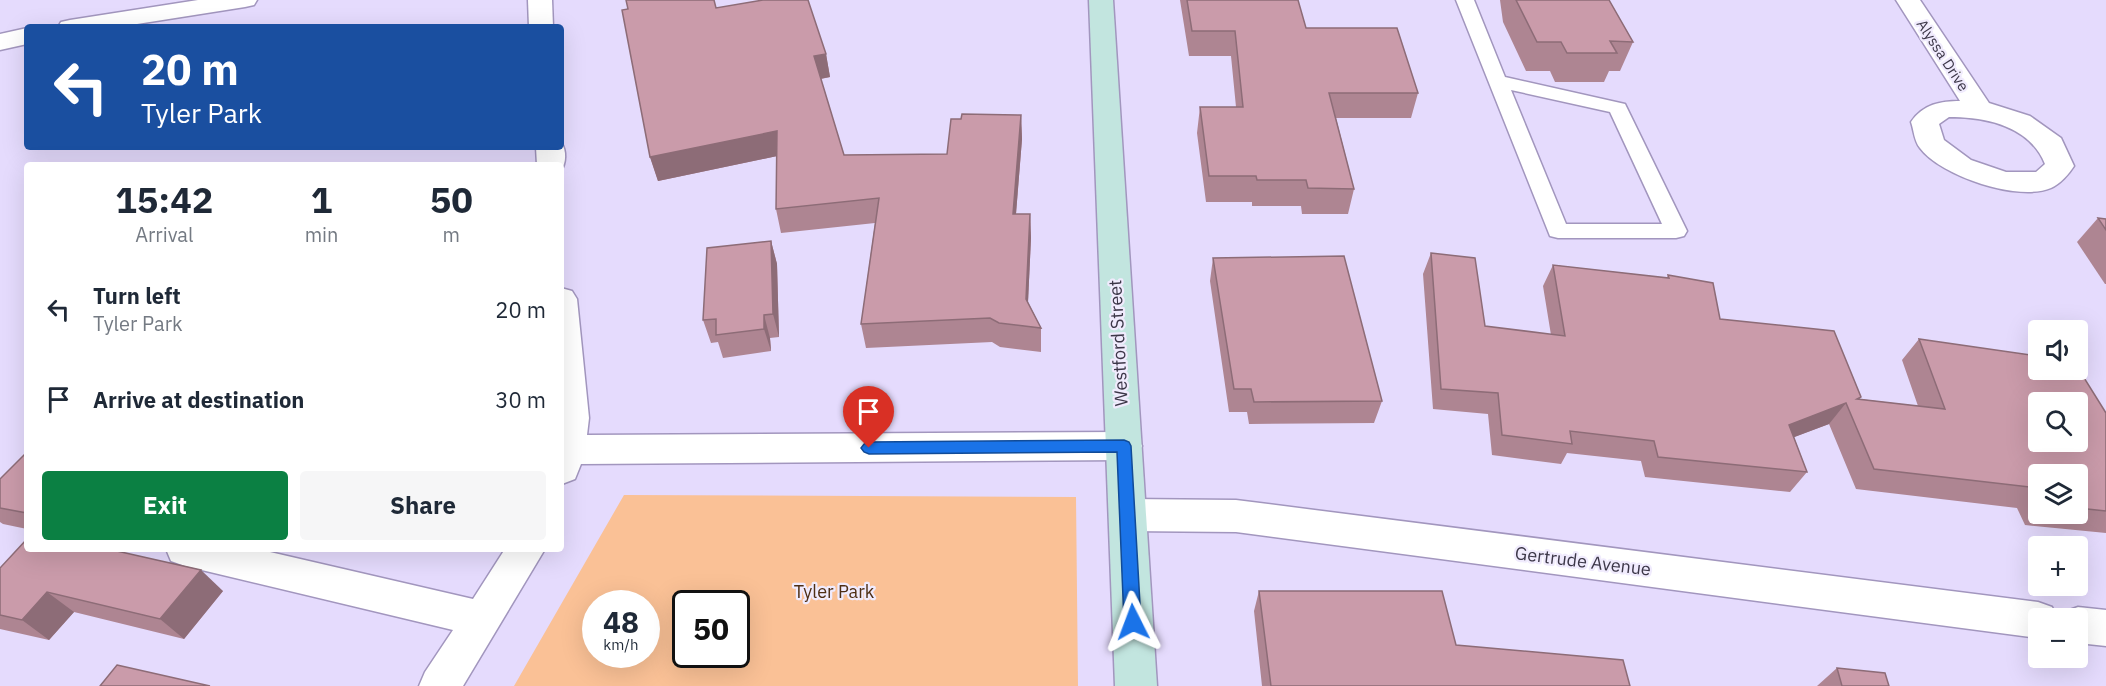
<!DOCTYPE html>
<meta charset="utf-8">
<style>
:root{--surface:#fff;--page:#f6f6f7;--text:#1f2937;--muted:#747a83;--accent:#0b8043}
body{margin:0;font-family:"IBM Plex Sans",sans-serif;background:var(--page);color:var(--text);height:100vh;display:flex;flex-direction:column;font-size:22px;white-space:nowrap}
*{box-sizing:border-box;margin:0}
p{font-size:20px;color:var(--muted)}
.icon{flex:none;width:33px;height:33px;fill:none;stroke:currentColor;stroke-width:2;stroke-linecap:round;stroke-linejoin:round}
.map{position:relative;flex:1;overflow:hidden}
.details{position:absolute;left:24px;top:162px;width:540px;height:390px;display:flex;flex-direction:column;background:var(--surface);border-radius:6px;box-shadow:0 6px 24px #0002}
.details>*{flex:none}
.banner{position:absolute;left:24px;top:24px;width:540px;height:126px;border-radius:6px;box-shadow:0 6px 24px #0002;background:#1a4fa0;color:#fff;overflow:hidden}
.buttons{position:absolute;left:2028px;top:320px;display:grid;gap:12px}
.buttons a{display:grid;place-items:center;width:60px;height:60px;border-radius:6px;background:var(--surface);box-shadow:0 6px 24px #0002;font-size:30px}
.speed{position:absolute;left:582px;top:590px;display:flex;gap:12px;font-size:30px;font-weight:700;text-align:center}
.speed>*{display:grid;place-content:center;width:78px;height:78px;border-radius:50%;background:var(--surface);box-shadow:0 6px 24px #0002;line-height:1}
.speed small{font-size:15px;font-weight:400}
.speed .limit{border:3px solid #111;border-radius:9px;background:#fff;color:#111}
.pin{position:absolute;display:grid;place-items:center;width:51px;height:51px;color:#fff;margin:-62px -26px;border-radius:50% 50% 50% 0;rotate:-45deg;box-shadow:0 0 6px #0007}
.pin .icon{rotate:45deg}
.me{position:absolute;width:66px;margin:-33px;rotate:357deg;stroke-linejoin:round;filter:drop-shadow(0 0 4px #0008)}
.turn{display:flex;align-items:center;gap:21px;height:126px;padding:0 18px;font-size:27px}
.turn .icon{width:78px;height:78px;stroke-width:2.5}
.turn b{display:block;font-size:42px;line-height:51px}
.eta{display:flex;justify-content:space-evenly;align-items:center;height:102px;text-align:center}
.eta b{font-size:36px;font-weight:700;line-height:42px}
.primary-button{display:flex;gap:12px;margin-top:auto;padding:12px 18px}
.primary-button a{flex:1;height:69px;border-radius:6px;background:var(--accent);color:#fff;font-size:24px;font-weight:700;line-height:69px;text-align:center}
.primary-button a+a{background:var(--page);color:var(--text)}
ul{padding:0;list-style:none}
li{display:flex;align-items:center;gap:18px;height:90px;padding:0 18px}
li div{flex:1}
li b{display:block;font-size:22px}
li em{font-style:normal}
.map>svg:first-child{display:block}
</style>
<div class="map">
<svg width="2106" height="686" viewBox="0 0 2106 686">
<rect width="100%" height="100%" fill="#e5dbfd"/>
<path fill="#fac196" fill-rule="evenodd" d="M624 495 1076 497 1078 686H514ZM596 603H646V654H596ZM686 603H736V654H686Z"/>
<g fill="none" stroke-linecap="round" stroke-linejoin="round">
<defs>
<path id="service" d="M1456 0H1474L1505 77 1625 104 1687 231 1684 236 1676 238H1558L1550 236ZM1511 90 1610 112 1662 224H1566Z"/>
<g id="minor">
<polygon points="528,0 552,0 553,27 529,27"/>
<path d="M1896 0H1920L1989 103 2030 116 2061 138 2074 166C2069 174 2060 184 2051 188 2018 202 1941 176 1920 148 1914 141 1914 130 1911 122 1923 104 1941 101 1960 101ZM1949 117C1986 117 2030 126 2045 164L2036 172H2006L1971 160 1944 140 1939 124Z"/>
<path d="M561 142C567 151 566 163 561 171V165H537L536 147H561Z"/>
<polygon points="561,288 572,291 577,299 589,418 587,435 1124,432 1137,436 1142,446 1137,456 1124,460 581,464 575,479 562,484"/>
<polygon points="1128,499 1236,500 2038,602 2052,607 2057,618 2038,618 2038,638 1236,532 1128,531 1115,526 1109,515 1115,504"/>
<polygon points="166,549 257,549 473,599 505,549 545,549 463,686 419,686 425,672 453,630 185,566 171,561"/>
<polygon points="2078,607 2106,610 2106,646 2078,643 2078,618 2061,618 2064,612"/>
</g>
<g id="tertiary">
<polygon points="198,0 257,0 254,5 245,7 118,27 58,27 61,22 70,20"/>
<polygon points="27,28 27,44 0,50 0,34"/>
</g>
<polygon id="secondary" points="1089,0 1113,0 1157,686 1115,686"/>
</defs>
<use href="#service" stroke="#a296be" stroke-width="3"/>
<use href="#minor" stroke="#a296be" stroke-width="3"/>
<use href="#tertiary" stroke="#a296be" stroke-width="3"/>
<use href="#secondary" stroke="#a296be" stroke-width="3"/>
<use href="#service" fill="#fff" fill-rule="evenodd"/>
<use href="#minor" fill="#fff" fill-rule="evenodd"/>
<use href="#tertiary" fill="#fff" fill-rule="evenodd"/>
<use href="#secondary" fill="#c2e5df" fill-rule="evenodd"/>
</g>
<g fill="#ae8592" fill-rule="evenodd">
<polygon points="1180,0 1298,0 1306,28 1418,93 1411,118 1336,118 1354,189 1348,214 1302,214 1301,206 1252,206 1252,202 1206,202 1197,133 1200,107 1236,107 1231,56 1189,56"/>
<polygon points="1500,0 1609,0 1633,42 1620,71 1609,71 1604,82 1555,82 1550,71 1526,71 1503,22"/>
<polygon points="716,8 826,54 830,77 821,79 844,155 947,154 961,119 1021,115 1022,139 1016,214 1030,214 1031,238 1028,302 1041,328 1041,352 1000,347 992,342 866,348 861,324 875,223 781,233 776,209 777,156 658,181 650,157 628,9"/>
<polygon points="2098,218 2106,219 2106,284 2105,284 2077,242"/>
<polygon points="771,241 777,264 779,337 770,338 771,351 723,358 718,342 711,343 703,320"/>
<path d="M1431 253 1485 326 1551 335 1543 286 1553 265 1667 278 1668 275 1720 319 1861 397 1860 399 1918 406 1902 360 1919 339 2106 413V533L2025 525 2017 508 1856 489 1829 424 1794 437 1807 472 1790 492 1645 477 1641 461 1567 453 1561 464 1492 455 1488 414 1433 409 1423 274ZM2038 474H2078V513H2038Z"/>
<polygon points="1213,258 1382,401 1374,423 1249,424 1247,412 1229,412 1210,281"/>
<polygon points="27,453 27,529 3,524 0,522 0,479"/>
<polygon points="0,568 223,591 184,639 74,612 49,640 0,629"/>
<polygon points="1259,591 1456,645 1630,686 1262,686 1254,611"/>
<polygon points="1837,668 1889,686 1817,686"/>
</g>
<g fill="#8d6c77">
<polygon points="826,54 830,77 819,79 814,56"/>
<polygon points="1021,115 1022,139 1014,238 1013,214"/>
<polygon points="777,131 782,155 658,181 650,157"/>
<polygon points="1030,214 1031,238 1027,323 1026,299"/>
<polygon points="771,241 777,264 779,337 773,314"/>
<polygon points="764,315 770,338 771,351 764,329"/>
<polygon points="1846,403 1829,424 1773,445 1789,425"/>
<polygon points="201,570 223,591 184,639 160,619"/>
<polygon points="47,592 74,612 49,640 22,620"/>
</g>
<g fill="#ca9baa" stroke="#8d6c77" stroke-width="1.5" fill-rule="evenodd">
<polygon points="626,0 714,0 716,8 763,0 808,0 826,54 814,56 844,155 947,154 951,119 961,119 962,114 1021,115 1013,214 1030,214 1026,299 1041,328 999,323 990,318 861,324 879,198 776,209 777,131 650,157 622,10 628,9"/>
<polygon points="1187,0 1298,0 1306,28 1397,28 1418,93 1329,93 1354,189 1308,188 1306,180 1257,180 1256,176 1209,176 1200,107 1243,107 1235,31 1192,31"/>
<polygon points="1516,0 1609,0 1633,42 1610,41 1617,53 1567,53 1561,42 1537,42"/>
<polygon points="2098,218 2106,219 2106,230"/>
<polygon points="771,241 773,314 764,315 764,329 716,335 716,319 703,320 707,248"/>
<path d="M1431 253 1475 258 1485 326 1565 336 1553 265 1669 278 1668 275 1713 283 1720 319 1834 331 1861 397 1857 399 1945 409 1919 339 2038 356V369H2078V368L2106 413V511L2078 508V474H2038V488L1874 469 1846 403 1789 425 1807 472 1658 457 1654 441 1570 431 1572 444 1502 435 1498 393 1441 389ZM2038 402H2078V441H2038Z"/>
<polygon points="1344,256 1382,401 1254,402 1251,389 1234,389 1213,258"/>
<polygon points="26,453 27,513 0,508 0,479"/>
<polygon points="27,539 27,549 108,549 201,570 160,619 47,592 22,620 0,615 0,568"/>
<polygon points="1259,591 1442,591 1456,645 1623,660 1630,686 1271,686"/>
<polygon points="117,665 210,686 100,686"/>
<polygon points="1837,668 1885,673 1889,686 1842,686"/>
</g>
<polygon fill="#1a73e8" stroke="#114b97" stroke-width="1.5" points="1124,440 1129,442 1131,446 1141,622 1139,627 1133,629 1127,627 1124,622 1117,452 869,454 864,452 861,448 864,444 869,442"/>
<g text-anchor="middle" dominant-baseline="central" stroke-width="4.5" stroke-linejoin="round" paint-order="stroke">
<g font-size="15" fill="#3c3748" stroke="#f0ebfd">
<text transform="translate(1943 55) rotate(57)">Alyssa Drive</text>
</g>
<g font-size="18" fill="#3c3748" stroke="#f0ebfd">
<text transform="translate(1118 343) rotate(-93)">Westford Street</text>
<text transform="translate(1583 561) rotate(7)">Gertrude Avenue</text>
</g>
<g font-size="18" fill="#4e2e14" stroke="#f0ebfd">
<text x="834" y="591">Tyler Park</text>
</g>
</g>
</svg>
<div class="buttons">
<a><svg class="icon" aria-label="sound" viewBox="0 0 24 24"><path d="M4 9h4l5-4v14l-5-4H4zM17 9q2 3 0 6"/></svg></a>
<a><svg class="icon" aria-label="search" viewBox="0 0 24 24"><circle cx="10" cy="10" r="6"/><path d="M15 15l6 6"/></svg></a>
<a><svg class="icon" aria-label="layers" viewBox="0 0 24 24"><path d="M12 4l9 5-9 5-9-5zM3 14l9 5 9-5"/></svg></a>
<a>+</a>
<a>−</a>
</div>
<div class="speed"><div>48<small>km/h</small></div><div class="limit">50</div></div>
<div class="pin" style="left:869px;top:448px;background:#d93025"><svg class="icon" aria-label="arrive" viewBox="0 0 24 24"><path d="M6 21V4h12l-3 4 3 4H6"/></svg></div>
<svg class="me" style="left:1133px;top:622px" viewBox="-20 -20 40 40"><path d="M0-17L14 15 0 8-14 15z" fill="#1a73e8" stroke="#fff" stroke-width="4"/></svg>
<div class="banner">
<div class="turn"><svg class="icon" aria-label="left" viewBox="0 0 24 24"><path d="M17 20v-9H6M10 6l-5 5 5 5"/></svg><div><b>20 m</b>Tyler Park</div></div>
</div>
<section class="details">
<div class="eta">
<div><b>15:42</b><p>Arrival</p></div>
<div><b>1</b><p>min</p></div>
<div><b>50</b><p>m</p></div>
</div>
<ul>
<li><svg class="icon" aria-label="left" viewBox="0 0 24 24"><path d="M17 20v-9H6M10 6l-5 5 5 5"/></svg><div><b>Turn left</b><p>Tyler Park</p></div><em>20 m</em></li>
<li><svg class="icon" aria-label="arrive" viewBox="0 0 24 24"><path d="M6 21V4h12l-3 4 3 4H6"/></svg><div><b>Arrive at destination</b></div><em>30 m</em></li>
</ul>
<div class="primary-button"><a>Exit</a><a>Share</a></div>
</section>
</div>
